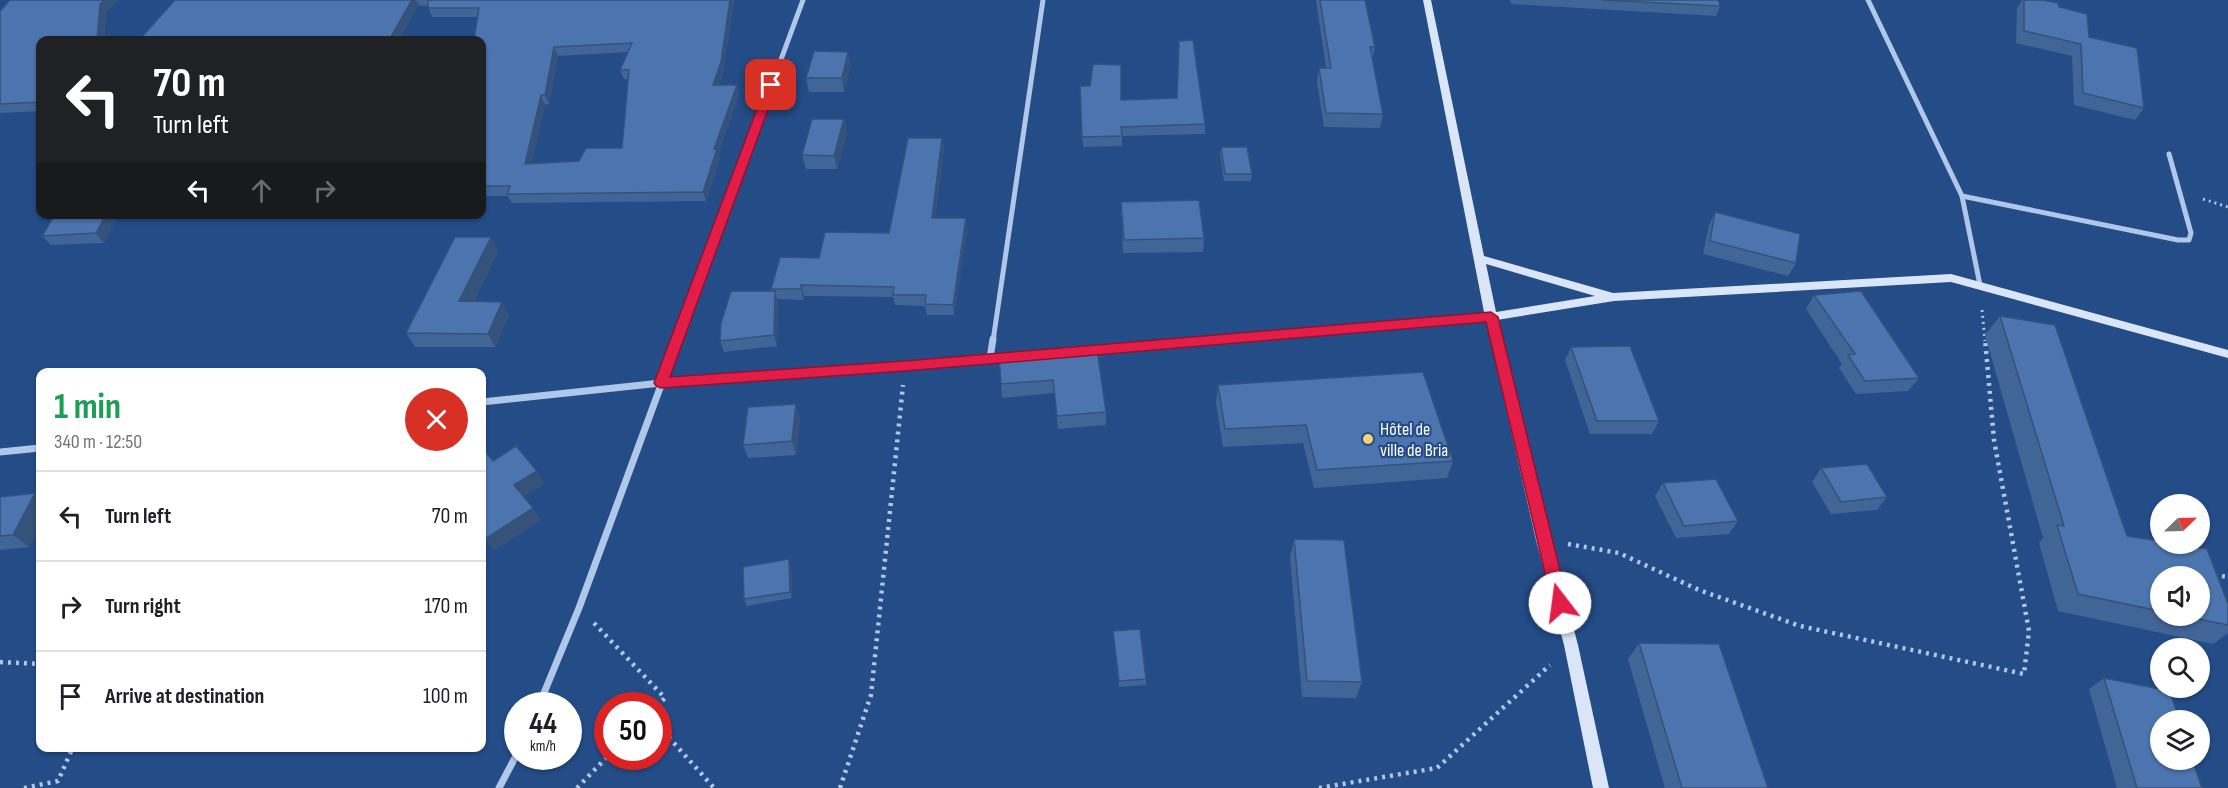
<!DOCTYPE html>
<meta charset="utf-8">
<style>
:root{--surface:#fff;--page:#f6f6f6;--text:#202124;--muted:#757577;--line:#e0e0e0}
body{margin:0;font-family:"Sofia Sans Condensed",sans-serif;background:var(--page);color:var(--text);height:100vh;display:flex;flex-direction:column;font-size:22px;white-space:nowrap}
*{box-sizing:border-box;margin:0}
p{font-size:20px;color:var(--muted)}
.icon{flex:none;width:33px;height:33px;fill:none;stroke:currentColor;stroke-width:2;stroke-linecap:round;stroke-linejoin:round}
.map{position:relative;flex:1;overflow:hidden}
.sheet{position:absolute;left:36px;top:368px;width:450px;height:384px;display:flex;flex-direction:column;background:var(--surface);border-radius:12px;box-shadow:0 2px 4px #0004}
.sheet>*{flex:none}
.guide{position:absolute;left:36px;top:36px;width:450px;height:183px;border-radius:12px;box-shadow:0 2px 4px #0004;background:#202124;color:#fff;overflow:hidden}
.needle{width:39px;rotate:67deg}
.controls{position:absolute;left:2150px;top:494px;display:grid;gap:12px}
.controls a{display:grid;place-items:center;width:60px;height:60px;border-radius:50%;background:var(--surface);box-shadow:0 2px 4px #0004;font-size:30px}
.speed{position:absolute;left:504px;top:692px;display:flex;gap:12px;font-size:30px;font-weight:700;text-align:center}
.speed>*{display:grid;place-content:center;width:78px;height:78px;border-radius:50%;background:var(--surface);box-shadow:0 2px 4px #0004;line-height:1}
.speed small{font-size:15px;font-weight:400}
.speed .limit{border:9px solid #d22;background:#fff;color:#111}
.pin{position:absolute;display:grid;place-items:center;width:51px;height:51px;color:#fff;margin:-26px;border-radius:12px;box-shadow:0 3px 9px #0006}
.me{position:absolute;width:66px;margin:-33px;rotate:345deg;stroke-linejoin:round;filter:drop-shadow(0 0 4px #0008)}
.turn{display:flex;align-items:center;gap:21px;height:126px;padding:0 18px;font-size:27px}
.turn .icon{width:78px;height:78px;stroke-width:2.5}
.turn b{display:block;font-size:42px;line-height:51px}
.lanes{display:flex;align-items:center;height:57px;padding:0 18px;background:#0003;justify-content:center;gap:30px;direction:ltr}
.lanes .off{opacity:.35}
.round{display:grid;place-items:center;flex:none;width:63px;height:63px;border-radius:32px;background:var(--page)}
.head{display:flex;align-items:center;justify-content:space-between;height:102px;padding:0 18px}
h1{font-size:36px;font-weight:700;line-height:45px;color:#1e9e55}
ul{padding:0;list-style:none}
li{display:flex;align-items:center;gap:18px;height:90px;padding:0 18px;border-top:2px solid var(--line)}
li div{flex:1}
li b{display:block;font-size:22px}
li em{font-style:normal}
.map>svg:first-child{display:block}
</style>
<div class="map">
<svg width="2228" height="788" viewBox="0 0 2228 788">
<rect width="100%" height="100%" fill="#244c87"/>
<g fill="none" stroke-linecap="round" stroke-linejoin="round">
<g stroke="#afc7e9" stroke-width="3" stroke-dasharray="2 4" stroke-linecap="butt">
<polyline points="2203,199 2228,207"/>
<polyline points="1982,310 1985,341"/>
</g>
<g stroke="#afc7e9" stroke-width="4.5" stroke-dasharray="3 5" stroke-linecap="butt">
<polyline points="1568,544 1619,553 1699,590 1800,626 2024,674 2029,631 1994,440 1985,339"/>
<polyline points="2214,575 2228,577"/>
<polyline points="594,623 665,698 658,705"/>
<polyline points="0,662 40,664"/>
<polyline points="658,725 714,788"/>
<polyline points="24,788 58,781 73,747"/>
<polyline points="577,788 608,756"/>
<polyline points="840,788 871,695 903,385"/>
<polyline points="1319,788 1437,768 1550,665"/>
</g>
<g stroke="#afc7e9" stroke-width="5">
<polyline points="1868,0 1962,196 1980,285"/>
<polyline points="1962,196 2178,240 2189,240 2191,233 2169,154"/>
<polyline points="677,341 803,0"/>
<polyline points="993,341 1043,0"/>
<polyline points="1202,341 1491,317"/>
</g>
<g stroke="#afc7e9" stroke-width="7">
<polyline points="1091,350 1220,339"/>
<polyline points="990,358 993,339"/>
<polyline points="482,402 661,383 1006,357"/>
<polyline points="0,452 40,448"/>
<polyline points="539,705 579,608 678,339"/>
<polyline points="499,788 518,752"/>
</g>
<path fill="#dae6f7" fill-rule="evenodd" d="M1423 0H1431L1484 256 1613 293 1951 274 2228 350V358L1951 282 1614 301 1497 320 1550 540 1578 645 1609 788H1593L1564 645 1536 540 1485 317ZM1486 264 1595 296 1496 312Z"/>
</g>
<g fill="#416596" fill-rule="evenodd">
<polygon points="10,0 119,0 106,12 104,40 40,40 40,111 0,113 0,11"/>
<path d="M175 0H734L723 72 719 85H737L739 95 718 154 720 159 706 201 512 203 508 196H482V40L478 17H432L428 6ZM628 52 620 70 624 79H628L622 148 579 161 531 164 545 105 549 104 558 56Z"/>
<polygon points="1316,0 1365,0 1375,47 1372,61 1383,114 1380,128 1324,127 1317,82 1319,68 1326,68"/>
<polygon points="1510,0 1718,0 1720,6 1716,16 1511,4"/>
<polygon points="2022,0 2043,0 2059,7 2089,37 2144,108 2135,120 2074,105 2072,56 2016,43 2017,8"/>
<polygon points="851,65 844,92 809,92 806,78"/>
<polygon points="1080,86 1121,100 1205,124 1205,134 1122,136 1122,146 1083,147"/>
<polygon points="844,119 847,133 837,169 806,169 802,155"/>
<polygon points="942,138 944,149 935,218 966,218 967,229 954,315 927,315 925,306 895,305 893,297 804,296 803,300 777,299 778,303 777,346 724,352 720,341 772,291 771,289 819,258 889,233"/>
<polygon points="1221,147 1252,174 1251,181 1224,181 1220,154"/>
<polygon points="1121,202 1204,238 1203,252 1123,253"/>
<polygon points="1715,212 1796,263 1788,276 1703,254 1709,225"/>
<polygon points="55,214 118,214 104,243 51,245 42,236"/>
<polygon points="372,214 419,214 373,216"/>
<polygon points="498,251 474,301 509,315 495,347 415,347 406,333"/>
<polygon points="1814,295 1919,378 1908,391 1856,394 1839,368 1842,364 1806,309"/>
<path d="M2000 316 2127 536 2228 604V633L2213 644 2058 611 2039 543 2043 538 1985 335ZM2160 576 2199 615H2160Z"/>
<polygon points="1571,347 1659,421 1652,434 1590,434 1565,360"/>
<polygon points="1097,349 1106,412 1106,425 1058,429 1054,393 1002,398 1001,384"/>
<polygon points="1218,385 1453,461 1447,478 1314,488 1303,443 1223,447 1216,403"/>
<polygon points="800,417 796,455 748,458 743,445"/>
<polygon points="1821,468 1887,497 1877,510 1831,514 1812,482"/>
<polygon points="1663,483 1738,521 1729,534 1676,538 1655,496"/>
<polygon points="35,493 40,498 40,525 29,547 0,550 0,497"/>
<polygon points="1294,539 1362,682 1356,698 1302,697 1290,557"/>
<polygon points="791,566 792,598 747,606 744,599"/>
<polygon points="1113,631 1146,679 1146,685 1119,687"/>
<polygon points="1639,643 1768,788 1665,788 1628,659"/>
<polygon points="2104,678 2202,788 2117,788 2089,689"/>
</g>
<g fill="#35527a">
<polygon points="104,0 119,0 106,12 104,40 97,40 100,4"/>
<polygon points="412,0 416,0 419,5 399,40 389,40"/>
<polygon points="730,0 734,0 723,72 716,95 713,85"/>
<polygon points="554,47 558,56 549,104 545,95"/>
<polygon points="848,52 851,65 844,92 842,78"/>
<polygon points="737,85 739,95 718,154 720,159 706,201 703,192 714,149"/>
<polygon points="541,95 545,105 529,174 525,164"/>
<polygon points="844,119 847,133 837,169 834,156"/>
<polygon points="942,138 944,149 934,228 932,218"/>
<polygon points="106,214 118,214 104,243 96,233"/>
<polygon points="966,218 967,229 954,315 953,305"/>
<polygon points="491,237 498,251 467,315 459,301"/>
<polygon points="801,285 804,296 803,300 801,289"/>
<polygon points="775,291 778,303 777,346 774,335"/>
<polygon points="502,302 509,315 495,347 488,334"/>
<polygon points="796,404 800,417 796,455 792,441"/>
<polygon points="537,471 544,484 522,498 514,485"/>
<polygon points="35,493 40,498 40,525 29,547 13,535"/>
<polygon points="533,508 541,521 494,551 485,539"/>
<polygon points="789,559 791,566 792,598 790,592"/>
</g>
<g fill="#4c75af" stroke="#35527a" stroke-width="1.5" fill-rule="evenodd">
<polygon points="10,0 104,0 100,4 97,40 40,40 40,102 0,104 0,11"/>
<polygon points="175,0 412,0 389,40 139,40"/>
<path d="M428 0H730L721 62 713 85H737L714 149H717L703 192 507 194 510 186H482V66L484 56H482V40H474L479 8H428ZM632 43 620 70H629L622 148H586L579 161 525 164 541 95H545L554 47Z"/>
<polygon points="1320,0 1365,0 1375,47 1370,47 1383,114 1326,113 1319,68 1331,68"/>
<polygon points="1602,0 1718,0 1720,6"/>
<polygon points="2024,0 2043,0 2058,3 2059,7 2087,14 2089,37 2137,48 2144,108 2083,93 2081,44 2024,31"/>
<polygon points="1193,40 1205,124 1121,127 1122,136 1082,137 1080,86 1090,86 1093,64 1121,65 1121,100 1177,98 1179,41"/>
<polygon points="814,51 848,52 842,78 806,78"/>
<polygon points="812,119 844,119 834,156 802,155"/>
<polygon points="908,138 942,138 932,218 966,218 953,305 925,304 926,295 893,295 894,287 801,285 801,289 771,289 780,257 819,258 825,232 889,233"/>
<polygon points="1221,147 1247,147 1252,174 1225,174"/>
<polygon points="1199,200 1204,238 1124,240 1121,202"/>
<polygon points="1715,212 1800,234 1796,263 1710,241"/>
<polygon points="55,214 106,214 96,233 42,236"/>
<polygon points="455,237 491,237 459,301 502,302 488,334 406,333"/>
<polygon points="731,291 775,291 774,335 720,341 721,323"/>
<polygon points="1861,291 1919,378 1865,381 1848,355 1855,354 1814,295"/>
<polygon points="2000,316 2055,325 2127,536 2160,541 2160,543 2169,543 2207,549 2228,604 2228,625 2179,615 2199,615 2199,576 2160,576 2160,611 2078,594 2057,525 2064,526"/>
<polygon points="1630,346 1659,421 1597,421 1571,347"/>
<polygon points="1097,349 1106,412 1057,416 1053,380 1001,384 999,357"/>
<polygon points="1423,372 1453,461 1317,470 1306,425 1225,429 1218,385"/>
<polygon points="796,404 792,441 743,445 748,407"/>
<polygon points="516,446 537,471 514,485 533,508 485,539 482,534 482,448 493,461"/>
<polygon points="1867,464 1887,497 1841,502 1821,468"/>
<polygon points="1716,479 1738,521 1684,526 1663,483"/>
<polygon points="35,493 13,535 0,536 0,497"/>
<polygon points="1294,539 1344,540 1362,682 1307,681"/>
<polygon points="789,559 790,592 744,599 743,567"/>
<polygon points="1140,629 1146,679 1119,681 1113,631"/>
<polygon points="1639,643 1719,644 1768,788 1682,788"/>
<polygon points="2104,678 2170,691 2179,720 2160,720 2160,759 2192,759 2202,788 2137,788"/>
</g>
<polygon fill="#e11d48" stroke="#92132f" stroke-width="1.5" points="771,82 777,85 670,377 905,361 1491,312 1498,317 1568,603 1566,608 1560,610 1555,608 1552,603 1486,322 905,371 661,388 656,386 654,383 766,85"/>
<circle fill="#f3d373" stroke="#244c87" stroke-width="2" cx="1368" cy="439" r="6"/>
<g text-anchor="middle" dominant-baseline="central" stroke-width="4.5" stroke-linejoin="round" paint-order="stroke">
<g font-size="18" fill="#fff" stroke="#244c87" text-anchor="start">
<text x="1380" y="429">Hôtel de<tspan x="1380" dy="21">ville de Bria</tspan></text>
</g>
</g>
</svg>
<div class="controls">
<a><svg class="needle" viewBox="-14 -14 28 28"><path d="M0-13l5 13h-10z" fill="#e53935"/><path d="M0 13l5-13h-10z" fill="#757577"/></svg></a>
<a><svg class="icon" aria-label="sound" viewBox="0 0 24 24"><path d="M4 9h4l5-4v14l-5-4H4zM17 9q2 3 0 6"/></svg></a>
<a><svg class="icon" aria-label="search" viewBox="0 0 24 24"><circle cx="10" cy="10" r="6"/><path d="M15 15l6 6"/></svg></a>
<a><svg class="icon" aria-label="layers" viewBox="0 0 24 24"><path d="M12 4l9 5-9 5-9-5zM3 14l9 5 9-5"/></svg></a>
</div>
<div class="speed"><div>44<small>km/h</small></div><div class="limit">50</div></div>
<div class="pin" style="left:771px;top:85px;background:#d93025"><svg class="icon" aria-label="arrive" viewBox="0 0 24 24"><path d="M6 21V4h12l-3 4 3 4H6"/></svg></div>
<svg class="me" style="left:1560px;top:603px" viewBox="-20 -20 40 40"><circle r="19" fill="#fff"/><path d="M0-13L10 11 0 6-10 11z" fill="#e11d48"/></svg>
<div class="guide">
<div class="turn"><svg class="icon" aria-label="left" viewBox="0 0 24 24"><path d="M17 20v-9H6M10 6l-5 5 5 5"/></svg><div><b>70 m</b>Turn left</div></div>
<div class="lanes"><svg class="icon" aria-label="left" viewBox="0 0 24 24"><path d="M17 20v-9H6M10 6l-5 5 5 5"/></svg><svg class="icon off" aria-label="ahead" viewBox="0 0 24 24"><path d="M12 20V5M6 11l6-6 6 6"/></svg><svg class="icon off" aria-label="right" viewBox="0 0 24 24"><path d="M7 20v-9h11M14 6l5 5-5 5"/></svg></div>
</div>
<section class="sheet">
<div class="head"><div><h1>1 min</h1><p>340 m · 12:50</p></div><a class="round" style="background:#d93025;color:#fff"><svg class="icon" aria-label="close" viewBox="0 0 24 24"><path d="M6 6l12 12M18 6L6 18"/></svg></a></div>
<ul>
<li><svg class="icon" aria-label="left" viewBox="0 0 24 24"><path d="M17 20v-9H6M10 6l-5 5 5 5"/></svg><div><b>Turn left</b></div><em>70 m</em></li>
<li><svg class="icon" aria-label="right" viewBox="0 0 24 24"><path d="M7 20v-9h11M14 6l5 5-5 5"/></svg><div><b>Turn right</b></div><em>170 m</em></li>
<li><svg class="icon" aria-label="arrive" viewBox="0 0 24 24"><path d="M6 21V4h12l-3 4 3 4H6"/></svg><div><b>Arrive at destination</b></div><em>100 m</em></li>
</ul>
</section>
</div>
